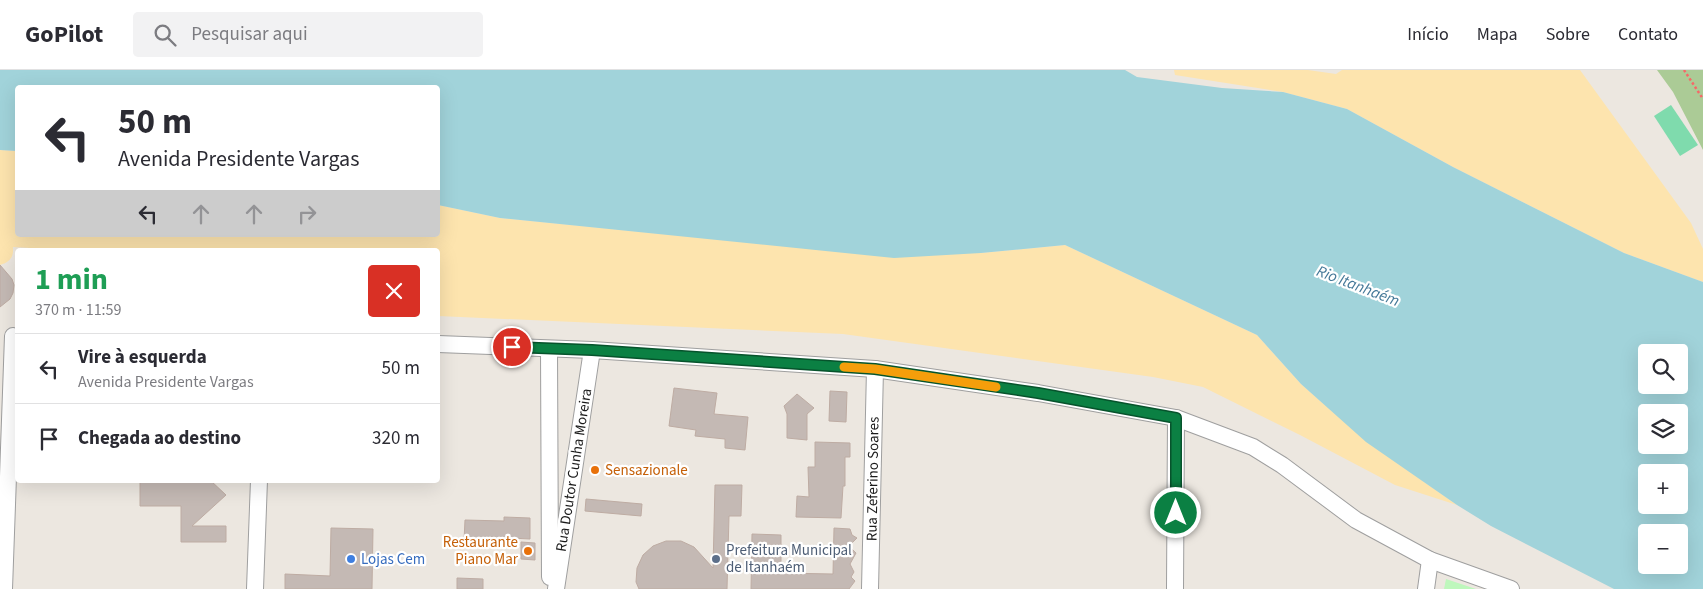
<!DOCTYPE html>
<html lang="pt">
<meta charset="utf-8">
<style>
:root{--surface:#fff;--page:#f2f2f3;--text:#2b2b33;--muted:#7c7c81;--line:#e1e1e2}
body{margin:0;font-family:"Source Sans 3",sans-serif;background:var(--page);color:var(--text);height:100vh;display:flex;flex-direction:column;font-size:19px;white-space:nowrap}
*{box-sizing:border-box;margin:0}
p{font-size:16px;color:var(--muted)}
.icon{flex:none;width:28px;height:28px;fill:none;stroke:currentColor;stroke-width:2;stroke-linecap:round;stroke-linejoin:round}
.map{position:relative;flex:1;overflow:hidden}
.side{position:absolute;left:15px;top:178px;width:425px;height:235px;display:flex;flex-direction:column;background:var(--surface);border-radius:5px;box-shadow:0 5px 20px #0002}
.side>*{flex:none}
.hud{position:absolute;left:15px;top:15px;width:425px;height:152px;border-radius:5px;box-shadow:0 5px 20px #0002;background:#fff;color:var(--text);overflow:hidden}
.tools{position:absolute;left:1638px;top:274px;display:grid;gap:10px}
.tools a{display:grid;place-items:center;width:50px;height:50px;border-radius:5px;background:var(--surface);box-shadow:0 5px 20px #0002;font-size:25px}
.pin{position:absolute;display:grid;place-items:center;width:42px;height:42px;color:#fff;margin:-21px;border:2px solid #fff;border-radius:50%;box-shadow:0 1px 5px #0007}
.me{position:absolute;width:55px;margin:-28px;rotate:0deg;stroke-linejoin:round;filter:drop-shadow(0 0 4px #0008)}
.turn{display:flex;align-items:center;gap:18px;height:105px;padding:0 20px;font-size:22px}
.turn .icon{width:65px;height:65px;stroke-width:2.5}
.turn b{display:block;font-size:35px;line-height:42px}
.lanes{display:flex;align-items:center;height:48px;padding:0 20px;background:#0003;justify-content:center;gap:25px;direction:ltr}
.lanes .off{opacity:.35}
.round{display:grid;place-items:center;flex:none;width:52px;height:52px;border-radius:5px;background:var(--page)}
.summary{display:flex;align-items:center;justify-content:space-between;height:85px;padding:0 20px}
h1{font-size:30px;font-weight:700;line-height:38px;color:#1e9e55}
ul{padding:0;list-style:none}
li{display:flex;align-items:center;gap:15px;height:70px;padding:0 20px;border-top:1px solid var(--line)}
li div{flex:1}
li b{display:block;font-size:19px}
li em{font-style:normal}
header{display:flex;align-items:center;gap:30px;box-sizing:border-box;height:70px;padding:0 25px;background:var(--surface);border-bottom:1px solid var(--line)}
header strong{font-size:24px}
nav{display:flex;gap:28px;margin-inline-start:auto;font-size:18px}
.search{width:350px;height:45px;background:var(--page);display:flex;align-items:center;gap:12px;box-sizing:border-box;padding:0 18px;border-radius:5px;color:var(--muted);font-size:19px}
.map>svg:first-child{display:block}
</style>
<header>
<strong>GoPilot</strong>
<div class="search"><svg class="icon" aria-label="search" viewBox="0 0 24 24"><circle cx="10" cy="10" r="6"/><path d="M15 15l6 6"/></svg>Pesquisar aqui</div>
<nav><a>Início</a><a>Mapa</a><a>Sobre</a><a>Contato</a></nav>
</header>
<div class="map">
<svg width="1703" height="519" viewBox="0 0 1703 519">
<rect width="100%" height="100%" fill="#ece7e0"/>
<polygon fill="#abcb96" points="1657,0 1703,0 1703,80 1673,22"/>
<g fill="#fde4ae">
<polygon points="1174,0 1308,0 1336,4 1342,0 1580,0 1691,153 1703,179 1703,212 1624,183 1453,97 1347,39 1283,22 1175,5"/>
<path d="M0 80 17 81 18 165H438V135L500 148 744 172 981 183 1065 175 1257 265 1301 314 1366 371 1457 435 1395 415 1300 365 1203 317 1153 307 843 264 438 246V180H31V178L13 177C14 187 10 192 0 195Z"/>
</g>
<polygon fill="#bef7bc" points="1446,509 1476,519 1444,519"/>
<polygon fill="#7fdbad" points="1671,35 1698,75 1680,86 1654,46"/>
<path fill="#a1d3da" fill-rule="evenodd" d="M0 0H1125L1137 7 1222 18 1283 22 1347 39 1453 97 1624 183 1703 212V519H1614L1491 456 1457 435 1366 372 1301 314 1257 265 1065 175 981 183 894 188 500 148 438 135V18H18L17 81 0 80ZM1646 282H1679V315H1646ZM1646 342H1679V375H1646ZM1646 402H1679V435H1646ZM1646 462H1679V495H1646Z"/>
<g fill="#c4b9b4" stroke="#beaca3">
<polygon points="0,195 12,209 14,215 13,223 10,229 0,237"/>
<polygon points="674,318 717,323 714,344 748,347 745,380 725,378 725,369 695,366 696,360 669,356"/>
<polygon points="830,321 847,322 846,352 829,351"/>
<polygon points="797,324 814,338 807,344 807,370 787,368 787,344 784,336"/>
<polygon points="815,372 850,373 850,387 845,387 845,416 843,416 841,448 796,447 797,426 809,427 808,397 815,397"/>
<polygon points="140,410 210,410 226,425 192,456 226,456 226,472 181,472 181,436 140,436"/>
<polygon points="715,415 742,415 741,446 729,446 727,519 639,519 636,512 637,498 643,485 653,476 666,471 681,471 694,477 713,498"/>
<polygon points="586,429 642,434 641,446 585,441"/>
<polygon points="504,447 530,448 530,469 491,467 491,472 464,471 465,450 504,451"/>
<polygon points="331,458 373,459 372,519 285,519 285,504 330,506"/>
<polygon points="834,458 850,459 852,465 857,468 849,476 856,483 850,494 854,502 851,507 855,511 849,519 751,519 752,464 781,465 781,503 833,504"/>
<polygon points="521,472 535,473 535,490 521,489"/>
<polygon points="457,508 483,509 483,519 457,519"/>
</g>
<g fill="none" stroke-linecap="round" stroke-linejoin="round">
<defs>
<g id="street">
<polyline points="438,274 592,280 875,299 1038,323 1176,348 1253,377 1282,395 1356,450 1430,490 1511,519"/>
<polyline points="549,279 550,507"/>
<polyline points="4,519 13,266"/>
<polyline points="255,519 259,410"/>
<polyline points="556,519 592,280"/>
<polyline points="870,519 875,299"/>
<polyline points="1175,519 1176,348"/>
<polyline points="1426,519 1430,490"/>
</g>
</defs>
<use href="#street" stroke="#9f9f9f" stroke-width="18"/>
<polyline stroke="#f66868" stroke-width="2.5" stroke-dasharray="2.5 2.5" stroke-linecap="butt" points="1684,0 1703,29"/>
<use href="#street" stroke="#fff" stroke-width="16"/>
</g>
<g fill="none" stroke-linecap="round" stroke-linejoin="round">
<defs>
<polyline id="route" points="512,277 592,280 875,299 1038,323 1176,348 1176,443"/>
</defs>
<use href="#route" stroke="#07532c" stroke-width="12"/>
<use href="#route" stroke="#0b8043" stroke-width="9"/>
<polyline stroke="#f59e0b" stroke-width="9" points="844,297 875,299 996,317"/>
</g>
<g fill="#e8710a" stroke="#fff" stroke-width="2">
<circle cx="595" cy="400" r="5"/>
<circle cx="528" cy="481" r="5"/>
</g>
<circle fill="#3f7fe0" stroke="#fff" stroke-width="2" cx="351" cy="489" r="5"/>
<circle fill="#5c6f8a" stroke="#fff" stroke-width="2" cx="716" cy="489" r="5"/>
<g text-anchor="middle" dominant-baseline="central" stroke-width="4.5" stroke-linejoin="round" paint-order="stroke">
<g font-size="15" fill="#1b1b1b" stroke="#fff">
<text transform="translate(574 400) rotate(-81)">Rua Doutor Cunha Moreira</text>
<text transform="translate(873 409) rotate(-89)">Rua Zeferino Soares</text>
</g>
<g font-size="15" fill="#c56008" stroke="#fff" text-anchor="start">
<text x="605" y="400">Sensazionale</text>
<text x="518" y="472" text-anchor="end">Restaurante<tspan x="518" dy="17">Piano Mar</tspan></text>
</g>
<g font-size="15" fill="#4e5e75" stroke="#fff" text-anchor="start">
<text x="726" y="480">Prefeitura Municipal<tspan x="726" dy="17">de Itanhaém</tspan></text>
</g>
<g font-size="15" fill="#366cbe" stroke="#fff" text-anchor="start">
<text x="361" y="489">Lojas Cem</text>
</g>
<g font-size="16" font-style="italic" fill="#447898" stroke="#fff">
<text transform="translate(1358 216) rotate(21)">Rio Itanhaém</text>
</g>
</g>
</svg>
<div class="tools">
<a><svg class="icon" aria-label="search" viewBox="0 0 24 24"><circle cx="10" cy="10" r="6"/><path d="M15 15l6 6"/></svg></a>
<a><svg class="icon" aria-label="layers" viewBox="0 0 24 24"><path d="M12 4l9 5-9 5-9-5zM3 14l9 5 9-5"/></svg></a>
<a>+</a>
<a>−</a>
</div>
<div class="pin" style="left:512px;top:277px;background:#d93025"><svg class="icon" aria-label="arrive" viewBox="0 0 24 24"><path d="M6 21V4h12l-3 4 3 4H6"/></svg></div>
<svg class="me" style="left:1176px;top:443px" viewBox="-20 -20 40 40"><circle r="17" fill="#0b8043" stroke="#fff" stroke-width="3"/><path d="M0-11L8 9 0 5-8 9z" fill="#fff"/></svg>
<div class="hud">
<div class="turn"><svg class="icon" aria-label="left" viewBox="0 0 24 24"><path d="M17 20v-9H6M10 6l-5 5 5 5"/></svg><div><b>50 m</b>Avenida Presidente Vargas</div></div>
<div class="lanes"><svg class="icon" aria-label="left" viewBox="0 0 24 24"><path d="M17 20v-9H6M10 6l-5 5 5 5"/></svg><svg class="icon off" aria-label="ahead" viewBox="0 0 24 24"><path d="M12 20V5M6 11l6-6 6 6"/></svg><svg class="icon off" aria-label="ahead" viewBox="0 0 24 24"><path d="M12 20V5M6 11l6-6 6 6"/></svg><svg class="icon off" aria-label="right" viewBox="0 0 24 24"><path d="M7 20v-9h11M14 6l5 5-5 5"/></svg></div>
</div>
<section class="side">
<div class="summary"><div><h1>1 min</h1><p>370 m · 11:59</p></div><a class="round" style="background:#d93025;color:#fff"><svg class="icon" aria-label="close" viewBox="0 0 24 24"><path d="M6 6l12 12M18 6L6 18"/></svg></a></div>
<ul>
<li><svg class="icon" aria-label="left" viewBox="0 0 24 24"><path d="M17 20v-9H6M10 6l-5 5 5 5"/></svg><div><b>Vire à esquerda</b><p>Avenida Presidente Vargas</p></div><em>50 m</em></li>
<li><svg class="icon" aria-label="arrive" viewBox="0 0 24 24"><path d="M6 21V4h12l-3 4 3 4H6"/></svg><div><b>Chegada ao destino</b></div><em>320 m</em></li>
</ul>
</section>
</div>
